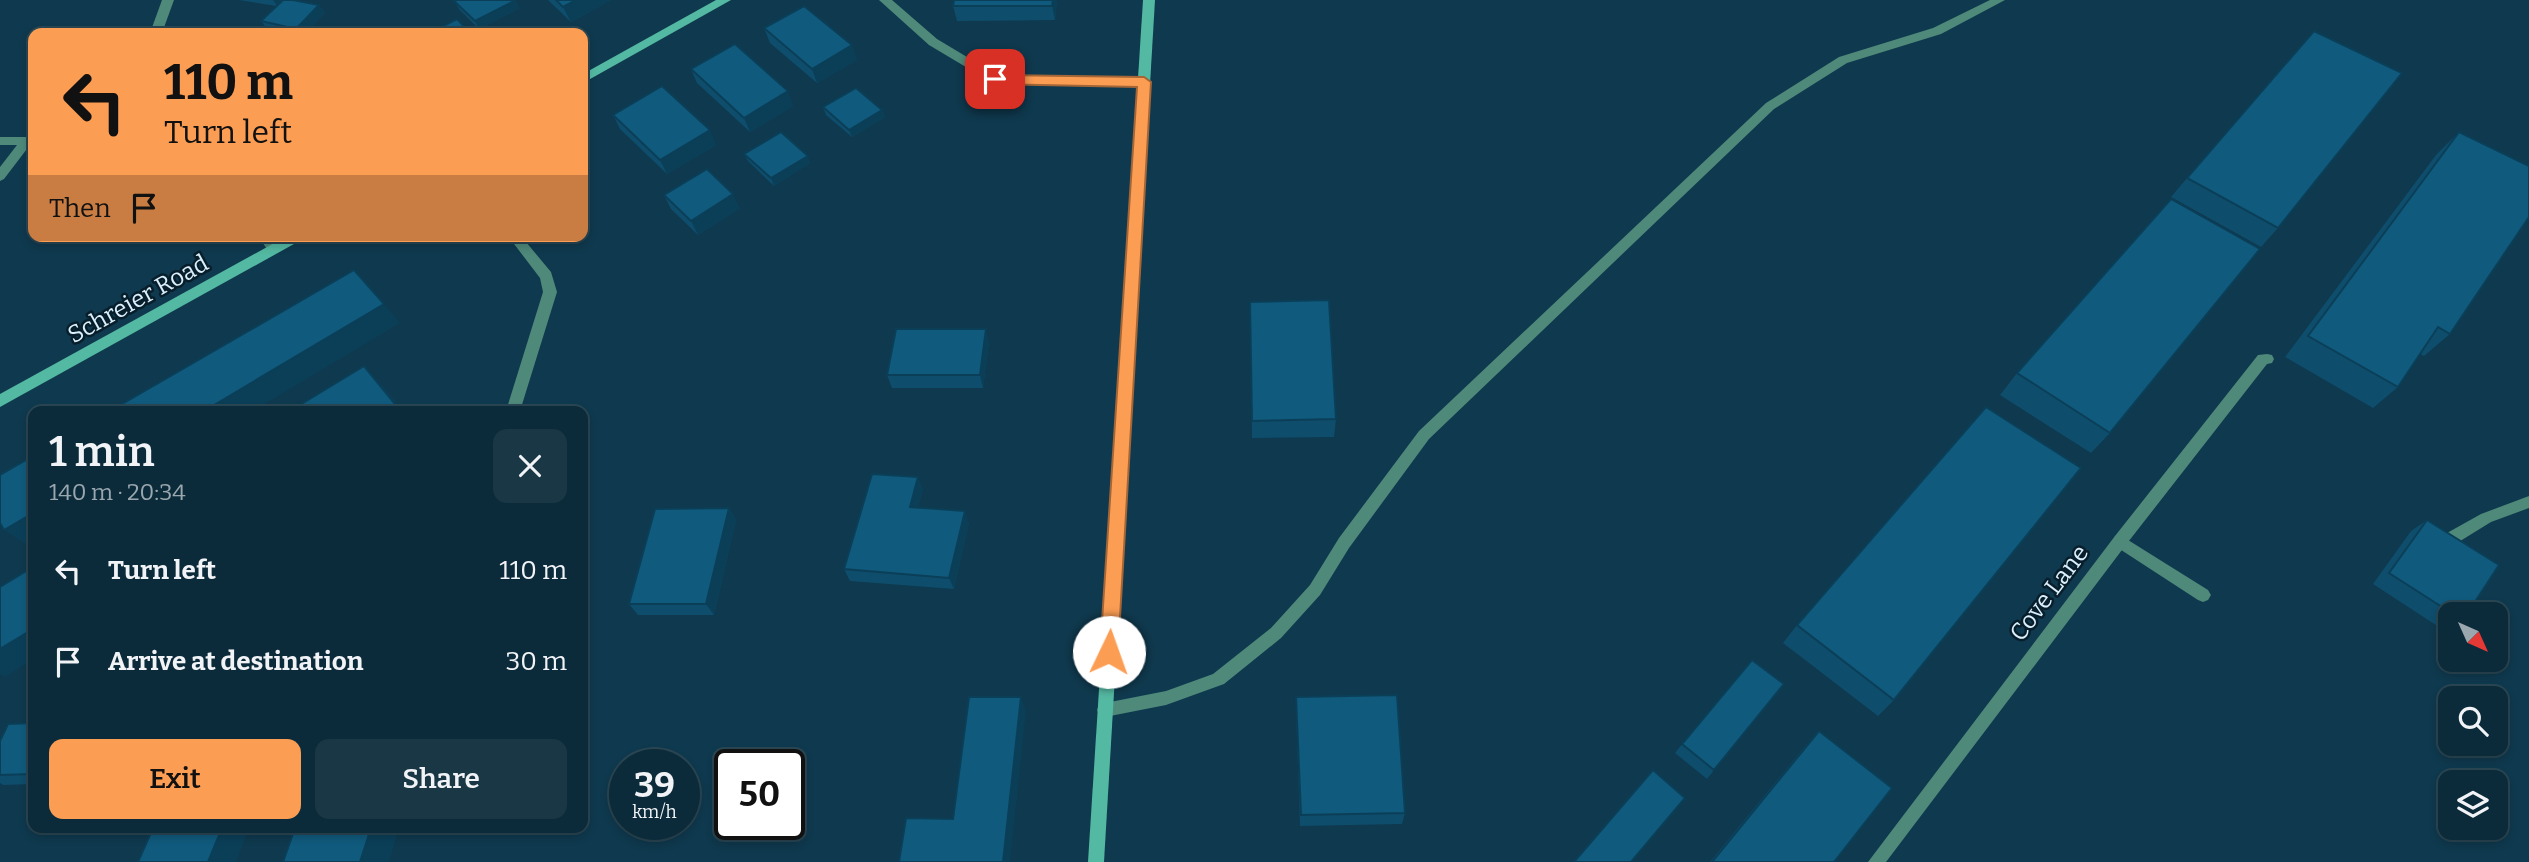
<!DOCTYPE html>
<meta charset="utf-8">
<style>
:root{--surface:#0b2b3a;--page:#193745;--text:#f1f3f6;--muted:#9aa7af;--line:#2b4754;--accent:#fc9d54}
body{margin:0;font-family:Bitter,serif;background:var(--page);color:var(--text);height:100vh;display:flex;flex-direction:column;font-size:26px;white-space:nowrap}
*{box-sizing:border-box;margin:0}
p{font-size:23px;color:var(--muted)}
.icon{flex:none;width:38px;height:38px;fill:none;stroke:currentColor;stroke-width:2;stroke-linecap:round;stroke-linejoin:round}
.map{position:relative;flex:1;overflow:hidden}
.side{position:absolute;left:28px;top:406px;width:560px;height:427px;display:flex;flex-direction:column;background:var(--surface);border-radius:14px;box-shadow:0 4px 10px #0003,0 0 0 2px var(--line)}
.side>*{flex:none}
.guide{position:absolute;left:28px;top:28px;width:560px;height:214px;border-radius:14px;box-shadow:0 4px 10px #0003,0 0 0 2px var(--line);background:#fc9d54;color:#111;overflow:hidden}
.needle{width:46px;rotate:135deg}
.controls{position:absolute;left:2438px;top:602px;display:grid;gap:14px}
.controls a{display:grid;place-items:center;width:70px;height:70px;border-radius:14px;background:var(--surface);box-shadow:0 4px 10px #0003,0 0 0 2px var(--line);font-size:35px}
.speed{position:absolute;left:609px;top:749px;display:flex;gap:14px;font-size:35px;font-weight:700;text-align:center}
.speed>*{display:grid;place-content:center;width:91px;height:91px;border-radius:50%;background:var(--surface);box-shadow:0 4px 10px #0003,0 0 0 2px var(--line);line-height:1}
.speed small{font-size:18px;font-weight:400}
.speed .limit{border:4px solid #111;border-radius:10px;background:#fff;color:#111}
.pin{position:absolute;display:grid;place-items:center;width:60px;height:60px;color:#fff;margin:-30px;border-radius:14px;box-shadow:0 4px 10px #0006}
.me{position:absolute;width:77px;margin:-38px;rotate:3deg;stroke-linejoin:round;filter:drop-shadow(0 0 5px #0008)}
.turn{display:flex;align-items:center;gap:24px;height:147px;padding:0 21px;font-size:32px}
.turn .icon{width:91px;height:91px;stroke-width:2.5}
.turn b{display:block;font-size:49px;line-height:60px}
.then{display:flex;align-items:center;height:66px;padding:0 21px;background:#0003;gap:14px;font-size:26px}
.round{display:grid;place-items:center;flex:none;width:74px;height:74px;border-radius:14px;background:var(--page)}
.summary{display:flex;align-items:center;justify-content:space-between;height:119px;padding:0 21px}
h1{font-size:42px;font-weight:600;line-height:52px}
.action{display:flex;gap:14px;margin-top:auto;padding:14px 21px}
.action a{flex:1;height:80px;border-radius:14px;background:var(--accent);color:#111;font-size:28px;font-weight:600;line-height:80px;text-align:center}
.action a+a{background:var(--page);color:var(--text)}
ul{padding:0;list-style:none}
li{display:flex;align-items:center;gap:21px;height:91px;padding:0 21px}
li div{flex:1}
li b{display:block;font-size:26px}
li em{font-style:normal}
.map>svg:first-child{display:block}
</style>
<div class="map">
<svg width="2529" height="862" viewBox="0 0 2529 862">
<rect width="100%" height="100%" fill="#0f394e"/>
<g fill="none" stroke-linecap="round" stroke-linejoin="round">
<g fill="#4e897a" fill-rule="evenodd">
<polygon points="879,0 892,0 937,39 997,75 1144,78 1150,82 1144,86 991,82 929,45"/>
<polygon points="1990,0 2005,0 1941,34 1847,63 1774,109 1429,439 1349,548 1320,595 1281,638 1224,684 1166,705 1105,717 1099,715 1097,710 1099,705 1105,703 1166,691 1213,674 1271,628 1310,585 1339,538 1419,431 1766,103 1839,57 1933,28"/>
<polygon points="0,137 27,137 33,141 4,179 0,181 0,167 17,145 0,145"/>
<polygon points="508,236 521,236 551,272 557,292 520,411 506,411 543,292 540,278"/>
<polygon points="2529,496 2529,508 2491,522 2457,543 2452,544 2447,543 2445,538 2447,533 2481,514"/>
<polygon points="2120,535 2208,590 2211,595 2208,600 2203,602 2198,600 2115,546 2113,541 2115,536"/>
</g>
<g fill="#4e897a" fill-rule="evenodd">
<polygon points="162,0 174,0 162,33 150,33"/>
<polygon points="258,236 271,236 280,249 279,252 269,252"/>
<polygon points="2267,354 2272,355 2274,359 2272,363 2267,364 2125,546 1886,862 1868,862 2115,536 2258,355"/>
</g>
<g fill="#54b9a2" fill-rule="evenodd">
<polygon points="716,0 731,0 583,83 583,74"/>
<polygon points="1143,0 1155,0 1104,862 1088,862"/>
<polygon points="287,236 304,236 303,239 0,407 0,394"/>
</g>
</g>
<g fill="#0e4d6c">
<polygon points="239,0 293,0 319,5 325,13 305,33 287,33 267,29 261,21 276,6"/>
<polygon points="548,0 611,0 571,22"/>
<polygon points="954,0 1057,0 1055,20 957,21 953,6"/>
<polygon points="454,1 520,8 479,29 459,9"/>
<polygon points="764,28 857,60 817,83 770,43"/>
<polygon points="691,69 793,106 750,132 697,83"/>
<polygon points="823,107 882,110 885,117 852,137 826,115"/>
<polygon points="613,115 716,145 667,174 620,129"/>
<polygon points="2459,132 2450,334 2424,356 2420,354 2398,387 2373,408 2285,357 2436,155"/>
<polygon points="744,154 810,163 774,186 748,161"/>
<polygon points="2187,178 2278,228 2261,247 2171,197"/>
<polygon points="664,195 740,208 698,235 671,209"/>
<polygon points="1250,302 1336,419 1334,437 1252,438"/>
<polygon points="989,342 983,388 892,388 887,375"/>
<polygon points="2017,373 2110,433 2091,453 2000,395"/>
<polygon points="923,489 918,507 969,523 954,589 850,581 844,569"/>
<polygon points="729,508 736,520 714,615 638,615 629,604"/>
<polygon points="2427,520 2467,614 2450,614 2450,628 2445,631 2373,584 2411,531"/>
<polygon points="1797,625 1894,700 1878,716 1783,643"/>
<polygon points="1784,684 1707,779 1675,753 1682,744"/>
<polygon points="1296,697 1405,813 1402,824 1300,826 1296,710"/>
<polygon points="33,723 33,784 3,785 0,783 0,741"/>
<polygon points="1819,731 1834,862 1710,862 1807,744"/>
</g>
<g fill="#0b3f58">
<polygon points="273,0 284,0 278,7"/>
<polygon points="516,0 520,8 479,29 475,21"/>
<polygon points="576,0 611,0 571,22 563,7"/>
<polygon points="1053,0 1057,0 1055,20 1052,6"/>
<polygon points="319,5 325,13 305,33 299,33 296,29"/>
<polygon points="852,45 857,60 817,83 812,69"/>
<polygon points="788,91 793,106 750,132 744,118"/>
<polygon points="882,110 885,117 852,137 849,130"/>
<polygon points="710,130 716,145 667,174 660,160"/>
<polygon points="808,156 810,163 774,186 771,178"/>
<polygon points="733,194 740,208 698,235 691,221"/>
<polygon points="384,304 400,323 253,411 204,411"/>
<polygon points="986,329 989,342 983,388 980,375"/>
<polygon points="364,366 381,384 403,411 383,411"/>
<polygon points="918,477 923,489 915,518 910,507"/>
<polygon points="729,508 736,520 714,615 706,604"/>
<polygon points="965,511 969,523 954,589 949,578"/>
<polygon points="33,513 33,544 29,546 4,530"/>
<polygon points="33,629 33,659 5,677 0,674 0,649"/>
<polygon points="1021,697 1026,711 1010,862 1003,862"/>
<polygon points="222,828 249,828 236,862 208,862"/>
<polygon points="371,828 399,828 389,862 360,862"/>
</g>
<g fill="#105a7d" stroke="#0b3f58" stroke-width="2">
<polygon points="283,0 293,0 319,5 296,29 261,21"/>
<polygon points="457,0 516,0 475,21 454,1"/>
<polygon points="556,0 576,0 563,7"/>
<polygon points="954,0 1053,0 1052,6 953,6"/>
<polygon points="804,6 852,45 812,69 764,28"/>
<polygon points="457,19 470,33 429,33"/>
<polygon points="325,27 330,33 312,33"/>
<polygon points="2314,31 2402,73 2278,228 2187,178"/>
<polygon points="735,44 788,91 744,118 691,69"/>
<polygon points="662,86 710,130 660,160 613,115"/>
<polygon points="856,88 882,110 849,130 823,107"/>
<polygon points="781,132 808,156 771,178 744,154"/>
<polygon points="2459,132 2529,166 2529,217 2450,334 2438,327 2398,387 2308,336"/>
<polygon points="707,169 733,194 691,221 664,195"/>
<polygon points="2171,199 2260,249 2110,433 2017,373"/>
<polygon points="354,270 384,304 204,411 110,411"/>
<polygon points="1329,300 1336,419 1252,421 1250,302"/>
<polygon points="896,329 986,329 980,375 887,375"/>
<polygon points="364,366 395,404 383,411 290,411"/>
<polygon points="1986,407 2081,468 1894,700 1797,625"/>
<polygon points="33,456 33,513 4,530 0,523 0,475"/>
<polygon points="872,474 918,477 910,507 965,511 949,578 844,569"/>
<polygon points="729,508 706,604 629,604 655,509"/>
<polygon points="2427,520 2499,565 2467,614 2453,614 2389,573"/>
<polygon points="33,567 33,629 0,649 0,587"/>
<polygon points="1752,660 1784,684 1714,770 1682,744"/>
<polygon points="1397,695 1405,813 1301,815 1296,697"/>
<polygon points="969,697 1021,697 1003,862 899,862 906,818 953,819"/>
<polygon points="33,723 33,774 0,775 0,741 8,724"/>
<polygon points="1819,731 1892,788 1834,862 1712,862"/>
<polygon points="1653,770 1685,798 1631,862 1574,862"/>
<polygon points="153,828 222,828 208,862 138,862"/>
<polygon points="295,828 371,828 360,862 283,862"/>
</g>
<polygon fill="#fc9d54" stroke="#a46637" stroke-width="2" points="995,75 1144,77 1151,82 1118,652 1115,658 1109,661 1103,658 1100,652 1137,87 995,84 988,79"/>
<g text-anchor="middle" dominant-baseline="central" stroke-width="5" stroke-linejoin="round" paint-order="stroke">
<g font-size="24" fill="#daf0fd" stroke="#081e2b">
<text transform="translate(138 299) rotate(-29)">Schreier Road</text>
<text transform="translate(2049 593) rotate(-53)">Cove Lane</text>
</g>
</g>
</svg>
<div class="controls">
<a><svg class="needle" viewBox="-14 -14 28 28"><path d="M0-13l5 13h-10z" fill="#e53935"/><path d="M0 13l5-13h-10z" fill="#9aa7af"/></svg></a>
<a><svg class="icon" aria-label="search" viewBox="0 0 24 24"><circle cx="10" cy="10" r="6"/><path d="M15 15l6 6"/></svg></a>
<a><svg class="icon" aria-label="layers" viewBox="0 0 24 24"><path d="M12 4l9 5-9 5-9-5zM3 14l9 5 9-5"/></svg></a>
</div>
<div class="speed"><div>39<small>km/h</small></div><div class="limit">50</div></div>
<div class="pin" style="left:995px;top:79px;background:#d93025"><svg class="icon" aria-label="arrive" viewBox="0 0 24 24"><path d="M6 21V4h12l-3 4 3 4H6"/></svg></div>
<svg class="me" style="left:1109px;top:652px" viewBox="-20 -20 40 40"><circle r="19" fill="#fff"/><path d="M0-13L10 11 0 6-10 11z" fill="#fc9d54"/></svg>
<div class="guide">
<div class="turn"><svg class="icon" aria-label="left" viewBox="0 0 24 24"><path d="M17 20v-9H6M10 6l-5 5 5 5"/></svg><div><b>110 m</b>Turn left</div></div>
<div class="then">Then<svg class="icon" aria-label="arrive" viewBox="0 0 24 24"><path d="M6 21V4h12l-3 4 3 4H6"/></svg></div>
</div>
<section class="side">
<div class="summary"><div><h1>1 min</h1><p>140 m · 20:34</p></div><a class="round"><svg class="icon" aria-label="close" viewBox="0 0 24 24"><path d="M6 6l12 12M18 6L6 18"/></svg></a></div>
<ul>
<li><svg class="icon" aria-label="left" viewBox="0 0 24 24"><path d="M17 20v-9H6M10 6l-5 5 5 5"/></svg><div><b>Turn left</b></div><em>110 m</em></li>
<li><svg class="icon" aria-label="arrive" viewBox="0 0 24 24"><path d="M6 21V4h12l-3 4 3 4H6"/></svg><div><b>Arrive at destination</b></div><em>30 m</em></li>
</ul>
<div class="action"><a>Exit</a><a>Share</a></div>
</section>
</div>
